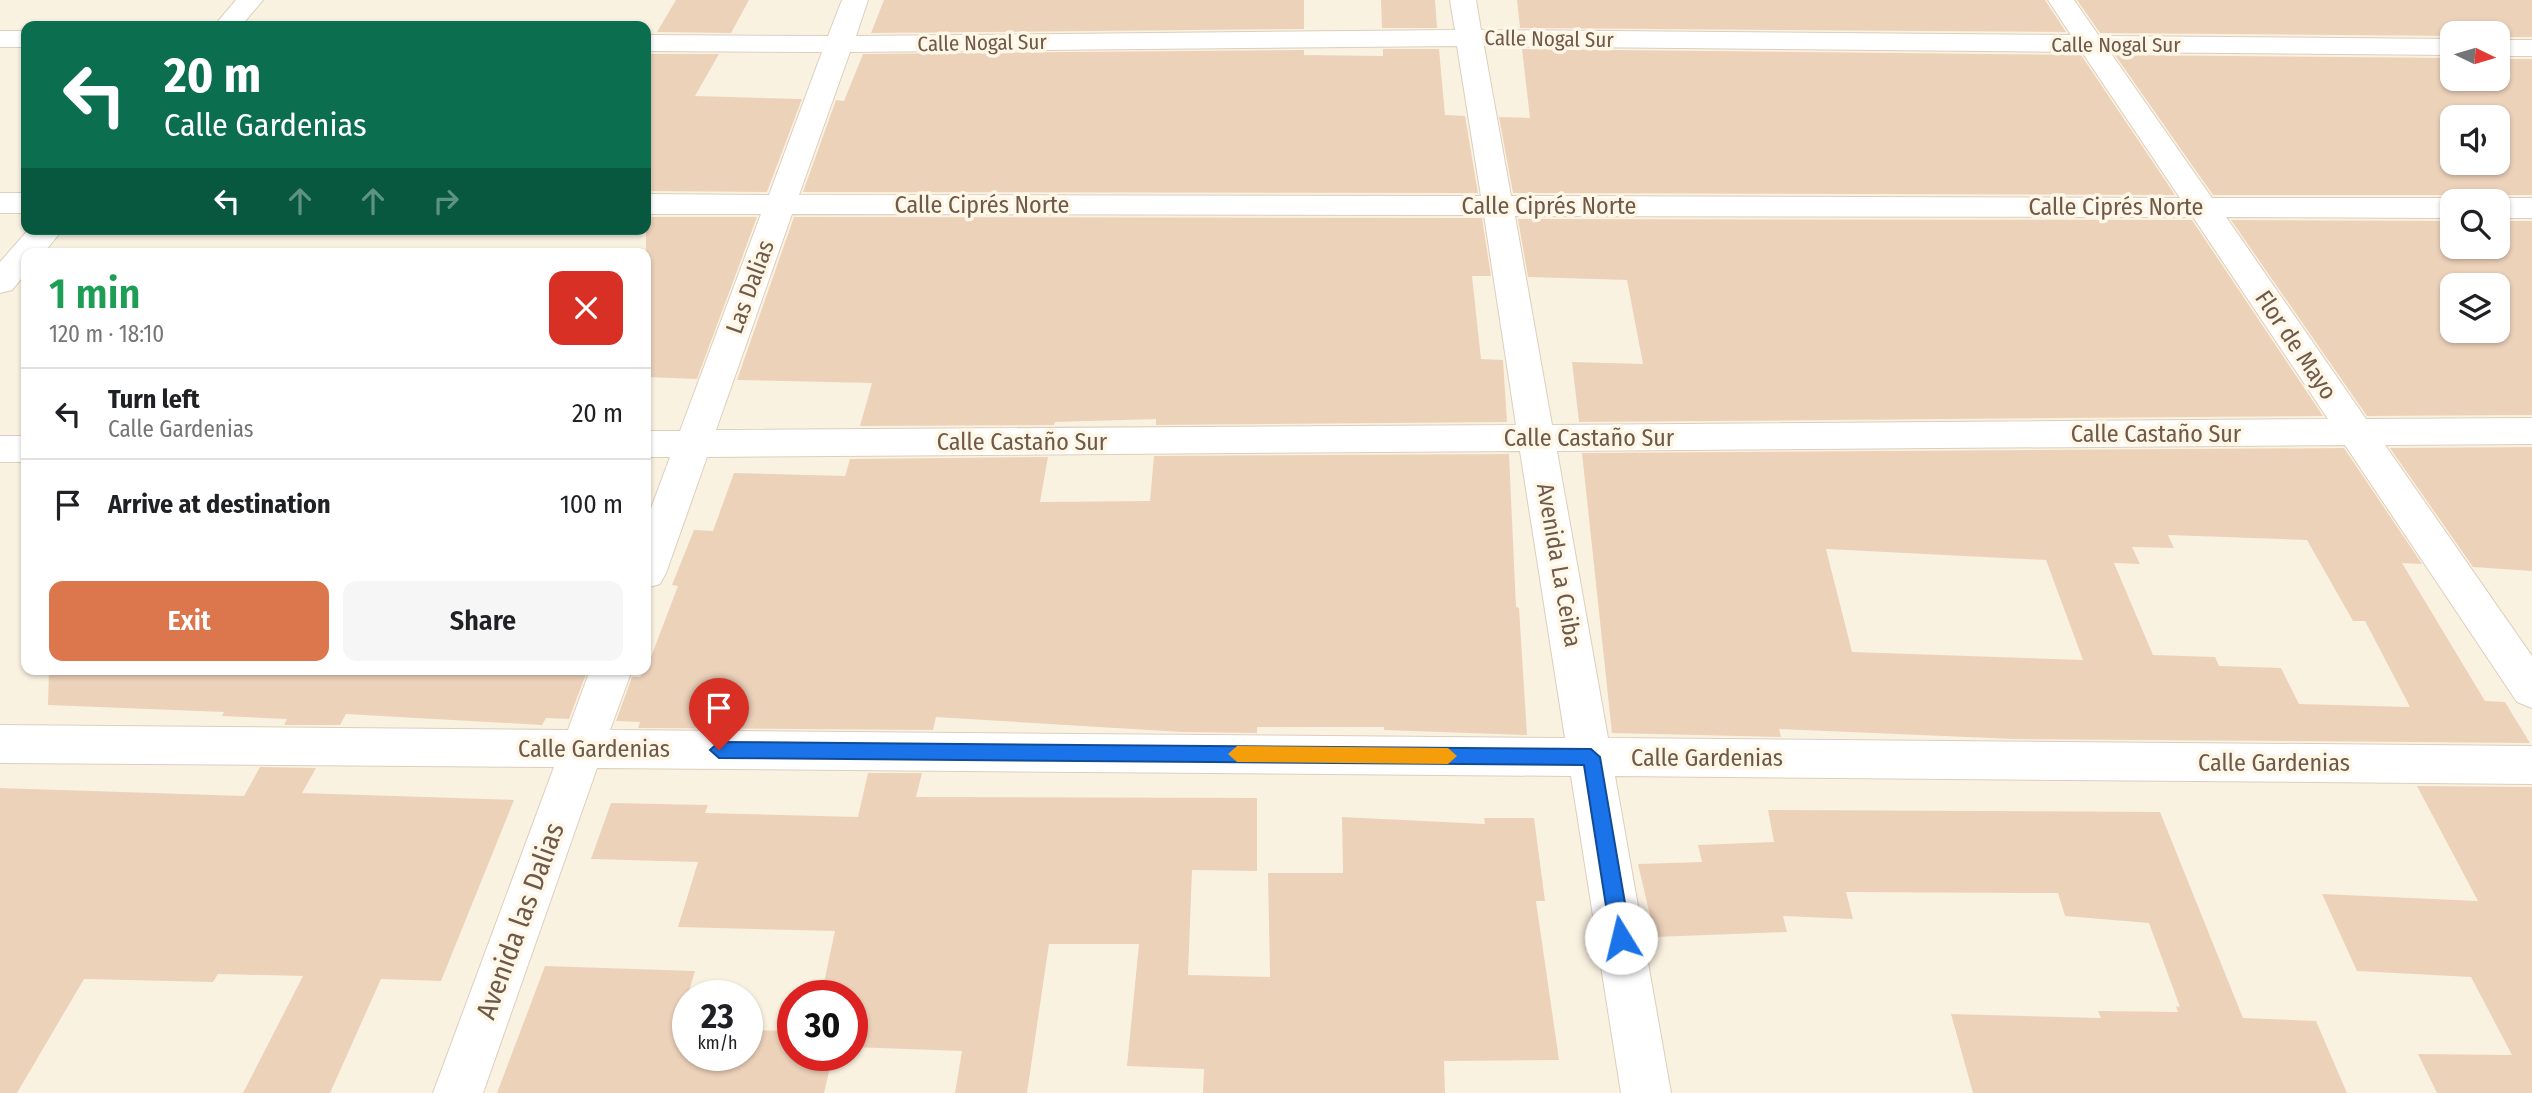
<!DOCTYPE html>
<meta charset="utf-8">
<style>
:root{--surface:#fff;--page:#f6f6f6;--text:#202124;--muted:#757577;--line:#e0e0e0;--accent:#dc764d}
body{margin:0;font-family:"Fira Sans Condensed",sans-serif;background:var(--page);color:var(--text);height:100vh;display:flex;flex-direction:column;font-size:26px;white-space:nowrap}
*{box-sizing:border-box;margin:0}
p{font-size:23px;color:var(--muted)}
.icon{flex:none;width:38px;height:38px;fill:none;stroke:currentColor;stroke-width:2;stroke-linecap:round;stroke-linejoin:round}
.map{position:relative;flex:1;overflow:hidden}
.drawer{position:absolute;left:21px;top:248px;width:630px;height:427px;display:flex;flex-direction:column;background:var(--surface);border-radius:14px;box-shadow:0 2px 5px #0004}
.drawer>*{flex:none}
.top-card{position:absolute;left:21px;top:21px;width:630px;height:214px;border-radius:14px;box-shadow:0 2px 5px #0004;background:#0b6e4f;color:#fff;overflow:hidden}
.needle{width:46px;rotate:95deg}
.tools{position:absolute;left:2440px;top:21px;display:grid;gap:14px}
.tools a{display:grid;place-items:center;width:70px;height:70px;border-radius:14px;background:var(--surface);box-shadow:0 2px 5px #0004;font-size:35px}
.speed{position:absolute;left:672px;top:980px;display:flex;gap:14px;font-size:35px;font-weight:700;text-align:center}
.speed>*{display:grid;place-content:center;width:91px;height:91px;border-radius:50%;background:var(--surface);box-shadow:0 2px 5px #0004;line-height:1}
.speed small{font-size:18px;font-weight:400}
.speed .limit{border:10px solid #d22;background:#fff;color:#111}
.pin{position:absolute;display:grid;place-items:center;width:60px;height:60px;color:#fff;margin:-72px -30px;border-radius:50% 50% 50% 0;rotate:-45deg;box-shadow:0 0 7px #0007}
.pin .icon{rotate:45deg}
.me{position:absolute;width:77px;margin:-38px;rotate:351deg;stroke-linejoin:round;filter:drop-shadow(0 0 5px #0008)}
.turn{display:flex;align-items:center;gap:24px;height:147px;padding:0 28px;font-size:32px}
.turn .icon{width:91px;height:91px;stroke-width:2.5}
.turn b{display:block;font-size:49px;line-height:60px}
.lanes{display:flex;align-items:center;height:66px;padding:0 28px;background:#0003;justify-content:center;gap:35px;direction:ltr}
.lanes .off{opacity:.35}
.round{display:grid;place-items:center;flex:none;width:74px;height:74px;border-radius:14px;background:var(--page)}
.overview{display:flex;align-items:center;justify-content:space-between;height:119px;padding:0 28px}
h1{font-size:42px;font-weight:600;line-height:52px;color:#1e9e55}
.cta{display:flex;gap:14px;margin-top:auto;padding:14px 28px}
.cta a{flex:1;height:80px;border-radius:14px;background:var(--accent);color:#fff;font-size:28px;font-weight:600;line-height:80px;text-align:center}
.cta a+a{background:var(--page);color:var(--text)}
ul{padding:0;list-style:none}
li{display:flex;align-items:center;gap:21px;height:91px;padding:0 28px;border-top:2px solid var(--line)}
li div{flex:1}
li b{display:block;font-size:26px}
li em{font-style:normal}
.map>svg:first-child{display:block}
</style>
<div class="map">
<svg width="2532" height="1093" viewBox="0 0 2532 1093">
<rect width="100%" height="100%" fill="#faf2e1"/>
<g fill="#edd2ba" fill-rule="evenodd">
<polygon points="676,0 749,0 731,33 657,32"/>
<polygon points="884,0 1304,0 1304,29 871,33"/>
<polygon points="1381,0 1435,0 1437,28 1382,28"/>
<polygon points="1517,0 2045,0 2066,32 1520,28"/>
<polygon points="2077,0 2532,0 2532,37 2497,37 2497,33 2452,33 2452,36 2100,33"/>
<polygon points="1383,49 1439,49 1445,115 1465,116 1478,193 803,192 836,100 844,101 863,54 1304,50 1304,55 1383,56"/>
<polygon points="1522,49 2081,55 2175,195 1513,193 1499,117 1530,118"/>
<polygon points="646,54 719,54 695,96 802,99 767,192 646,191"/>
<path d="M2115 55 2452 58V79H2497V59H2532V195H2497L2483 201H2466L2452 195H2213ZM2452 117H2497V163H2452Z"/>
<polygon points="646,217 757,217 697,379 646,377"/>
<polygon points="794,217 1482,218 1491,276 1472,276 1481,359 1503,360 1507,422 1156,425 1156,419 1055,422 1054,425 860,426 872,383 737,380"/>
<polygon points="1518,219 2192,220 2323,416 1579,422 1572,362 1643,364 1627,280 1528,277"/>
<path d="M2231 220 2452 221V247H2497V221H2532V415L2367 416ZM2452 285H2497V331H2452Z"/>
<polygon points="2532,447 2532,571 2473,567 2390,448"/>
<path d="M2344 448 2422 564 2402 563 2485 701 2505 702 2530 743 2014 739 1779 729 1781 737 1612 733 1582 453ZM2168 535 2307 540 2353 621H2365L2410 707 2299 704 2281 668 2219 666 2215 657 2153 655 2114 563 2140 564 2132 547 2174 548ZM1826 549 2046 560 2083 660 1852 652Z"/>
<polygon points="1509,454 1516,607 1519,608 1527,735 1384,730 1384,727 1257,727 1257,733 1182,732 936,717 933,730 638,728 640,722 616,721 632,677 640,677 646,670 678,586 672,585 694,530 713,531 734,473 845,476 850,459 1048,457 1040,502 1150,501 1154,456"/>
<polygon points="49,670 504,670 586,674 569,719 546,718 542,725 346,714 340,725 284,725 287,719 222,716 224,712 48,705"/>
<polygon points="260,767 316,768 302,793 514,800 441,981 381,979 330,1093 243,1093 303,976 218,974 213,982 84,979 17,1093 0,1093 0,788 244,796"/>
<polygon points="868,773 922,773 916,797 1257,798 1257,871 1192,870 1188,975 1270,977 1268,873 1343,873 1342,817 1485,824 1484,818 1534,818 1545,901 1536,901 1559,1060 1444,1061 1445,1093 1203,1093 1204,1069 1127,1066 1139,944 1049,944 1027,1093 955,1093 962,1051 852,1047 852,996 821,996 835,931 678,927 698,862 591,859 611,803 708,805 705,813 858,817"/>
<polygon points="2417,786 2532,787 2532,1093 2437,1093 2418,1054 2512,1055 2471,977 2357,971 2322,894 2478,901"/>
<polygon points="1768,810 2160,812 2243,1018 2316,1021 2347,1093 1973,1093 1951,1014 2101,1018 2098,1011 2178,1012 2176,1006 2180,1007 2149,923 2065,916 2058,893 1846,892 1853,919 1783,916 1787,932 1655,937 1638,864 1702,862 1698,845 1774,842"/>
<polygon points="545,966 695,971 678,1028 688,1029 688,1055 747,1055 747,1030 793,1031 793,1055 833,1055 824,1093 497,1093"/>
</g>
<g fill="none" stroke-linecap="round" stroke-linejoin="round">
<defs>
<g id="minor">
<polygon points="236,0 263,0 241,26 214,26"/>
<path d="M842 0H868L856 36 1455 30 1450 0H1476L1481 30 2071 35 2048 0H2074L2099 36 2452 39V55L2110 52 2212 198H2452L2463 201H2452V218L2226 217 2366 419 2532 418V444L2385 445 2532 656V708L2517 702 2345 445 1557 451 1608 738 2532 746V784L1615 776 1671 1093H1621L1571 776 597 768 483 1093H433L554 767 0 763V725L568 730 590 670H632L610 730 1565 738 1520 451 707 457 666 573 660 584 646 588V522L670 457H646V431H680L761 214H646V194L769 195 822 52 646 51V35L828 36ZM1457 46 1481 196 799 195 850 52ZM1484 46 2082 52 2180 198 1511 196ZM792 214 1484 215 1516 425 716 430ZM1515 216 2193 217 2328 419 1552 425Z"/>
<rect x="0" y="31" width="26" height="16"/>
<rect x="2497" y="40" width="35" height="16"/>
<rect x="0" y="193" width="26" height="20"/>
<polygon points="2497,198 2532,198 2532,218 2497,218 2497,201 2486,201"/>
<polygon points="29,229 63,229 43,254 26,254 26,273 12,290 0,293 0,262"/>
<rect x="0" y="436" width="26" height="26"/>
</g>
</defs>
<use href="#minor" stroke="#ddcebd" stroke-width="2"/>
<use href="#minor" fill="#fff" fill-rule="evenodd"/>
</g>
<polygon fill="#1a73e8" stroke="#114b97" stroke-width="2" points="719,742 1591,749 1600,757 1631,938 1628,944 1621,947 1614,944 1611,938 1584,765 719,758 710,750"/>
<polygon fill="#f59e0b" points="1237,746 1448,748 1457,756 1448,764 1237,762 1228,754"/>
<g text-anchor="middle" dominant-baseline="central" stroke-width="7" stroke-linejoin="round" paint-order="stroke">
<g font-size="21" fill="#6f594a" stroke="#fef6e6">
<text transform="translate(1549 39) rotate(1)">Calle Nogal Sur</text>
<text transform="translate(982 43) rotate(-1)">Calle Nogal Sur</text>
<text x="2116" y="45">Calle Nogal Sur</text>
</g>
<g font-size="24" fill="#6f594a" stroke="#fef6e6">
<text x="982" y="205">Calle Ciprés Norte</text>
<text x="1549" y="206">Calle Ciprés Norte</text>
<text x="2116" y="207">Calle Ciprés Norte</text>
<text transform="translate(750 287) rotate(-70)">Las Dalias</text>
<text transform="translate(2296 345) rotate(56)">Flor de Mayo</text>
<text x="2156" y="434">Calle Castaño Sur</text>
<text x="1589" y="438">Calle Castaño Sur</text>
<text x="1022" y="442">Calle Castaño Sur</text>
<text transform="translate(1559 565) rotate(80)">Avenida La Ceiba</text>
<text x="594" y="749">Calle Gardenias</text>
<text x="1707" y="758">Calle Gardenias</text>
<text x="2274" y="763">Calle Gardenias</text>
</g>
<g font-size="28" fill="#6f594a" stroke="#fef6e6">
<text transform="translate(520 921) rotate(-70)">Avenida las Dalias</text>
</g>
</g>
</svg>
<div class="tools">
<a><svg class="needle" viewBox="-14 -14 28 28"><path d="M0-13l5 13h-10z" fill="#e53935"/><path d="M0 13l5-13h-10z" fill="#757577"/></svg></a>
<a><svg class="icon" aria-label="sound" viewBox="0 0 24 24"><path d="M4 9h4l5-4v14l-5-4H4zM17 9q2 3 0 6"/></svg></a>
<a><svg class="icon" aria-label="search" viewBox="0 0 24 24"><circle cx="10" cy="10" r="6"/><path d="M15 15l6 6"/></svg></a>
<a><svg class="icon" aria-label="layers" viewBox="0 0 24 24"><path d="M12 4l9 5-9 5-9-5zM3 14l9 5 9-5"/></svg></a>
</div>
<div class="speed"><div>23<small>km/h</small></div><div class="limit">30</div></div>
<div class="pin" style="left:719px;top:750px;background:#d93025"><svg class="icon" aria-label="arrive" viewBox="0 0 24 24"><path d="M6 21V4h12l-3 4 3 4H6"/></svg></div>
<svg class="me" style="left:1621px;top:938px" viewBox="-20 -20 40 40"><circle r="19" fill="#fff"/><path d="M0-13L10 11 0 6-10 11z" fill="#1a73e8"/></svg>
<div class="top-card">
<div class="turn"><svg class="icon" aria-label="left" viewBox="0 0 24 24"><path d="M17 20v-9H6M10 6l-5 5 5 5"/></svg><div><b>20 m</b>Calle Gardenias</div></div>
<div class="lanes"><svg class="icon" aria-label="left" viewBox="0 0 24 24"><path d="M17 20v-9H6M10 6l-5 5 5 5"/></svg><svg class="icon off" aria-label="ahead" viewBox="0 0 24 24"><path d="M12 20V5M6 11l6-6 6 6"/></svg><svg class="icon off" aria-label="ahead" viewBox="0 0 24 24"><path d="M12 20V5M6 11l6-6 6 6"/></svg><svg class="icon off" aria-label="right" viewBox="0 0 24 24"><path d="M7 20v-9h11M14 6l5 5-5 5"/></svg></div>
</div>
<section class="drawer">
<div class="overview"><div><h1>1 min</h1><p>120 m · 18:10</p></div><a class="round" style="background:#d93025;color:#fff"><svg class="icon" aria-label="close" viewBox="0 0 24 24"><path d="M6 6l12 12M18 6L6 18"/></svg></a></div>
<ul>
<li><svg class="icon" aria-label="left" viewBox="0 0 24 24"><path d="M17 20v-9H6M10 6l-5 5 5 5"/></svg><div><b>Turn left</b><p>Calle Gardenias</p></div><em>20 m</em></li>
<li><svg class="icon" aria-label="arrive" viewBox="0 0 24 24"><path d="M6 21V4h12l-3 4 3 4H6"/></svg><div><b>Arrive at destination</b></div><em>100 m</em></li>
</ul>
<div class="cta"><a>Exit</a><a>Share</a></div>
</section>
</div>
